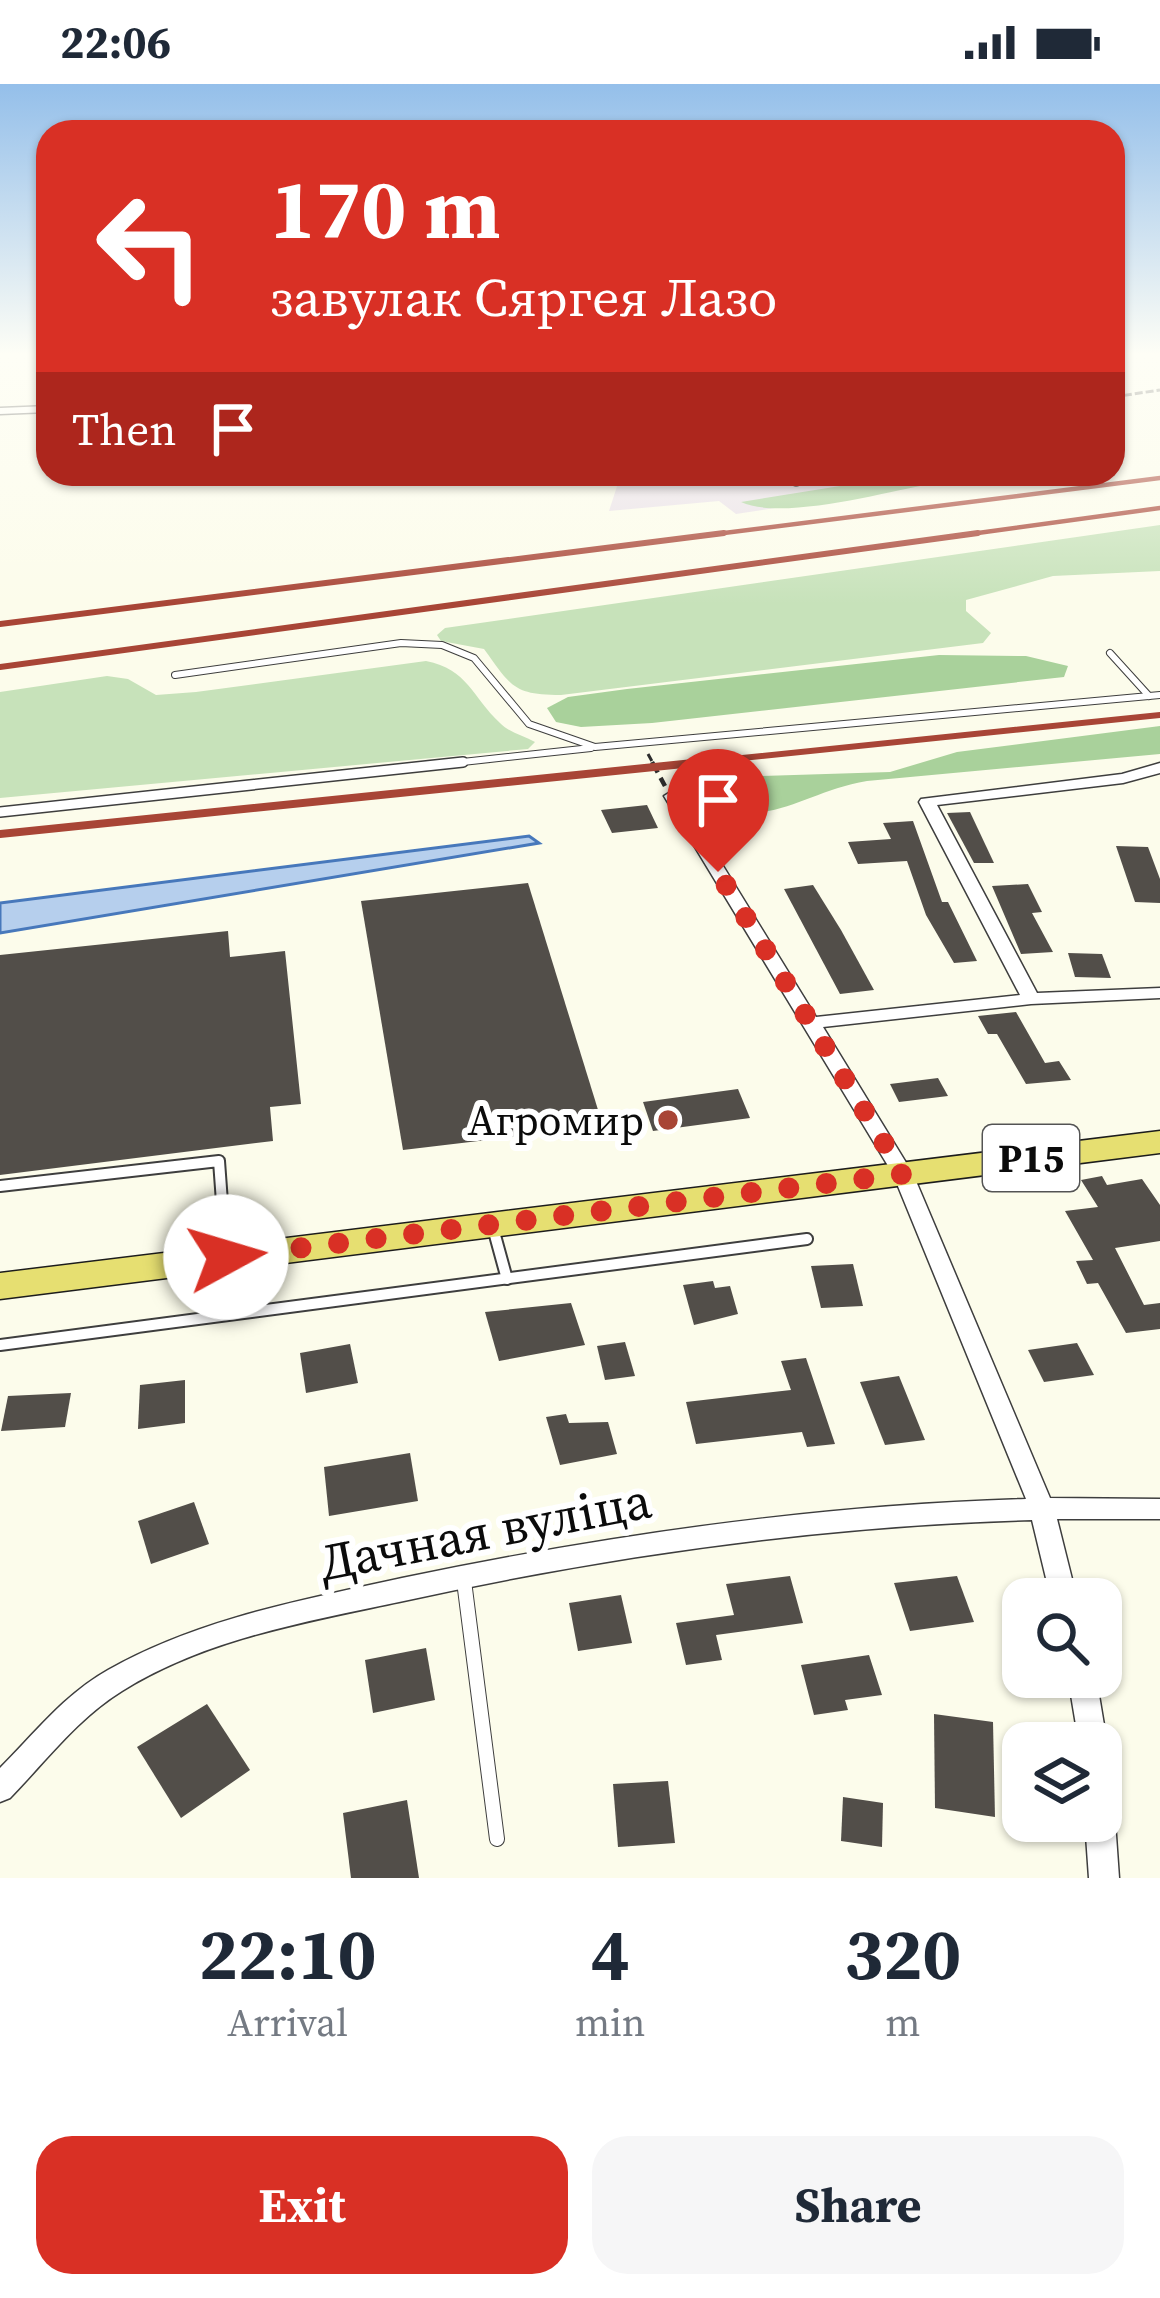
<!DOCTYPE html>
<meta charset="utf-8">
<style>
:root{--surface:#fff;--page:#f6f6f7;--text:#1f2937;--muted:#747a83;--accent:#d93025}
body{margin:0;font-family:"Source Serif 4",serif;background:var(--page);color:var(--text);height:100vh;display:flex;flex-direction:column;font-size:45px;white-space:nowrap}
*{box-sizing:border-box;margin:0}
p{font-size:39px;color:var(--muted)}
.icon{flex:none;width:66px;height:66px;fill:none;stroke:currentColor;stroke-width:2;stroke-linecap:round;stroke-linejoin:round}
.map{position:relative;height:1794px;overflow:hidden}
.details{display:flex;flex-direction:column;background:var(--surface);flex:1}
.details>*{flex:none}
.hud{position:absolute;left:36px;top:36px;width:1089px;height:366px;border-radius:36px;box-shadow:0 3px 9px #0004;background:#d93025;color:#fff;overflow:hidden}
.controls{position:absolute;left:1002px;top:1494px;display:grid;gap:24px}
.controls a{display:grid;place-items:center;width:120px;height:120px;border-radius:24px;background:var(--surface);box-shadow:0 3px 9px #0004;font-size:60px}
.pin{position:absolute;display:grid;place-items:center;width:102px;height:102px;color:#fff;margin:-123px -51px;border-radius:50% 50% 50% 0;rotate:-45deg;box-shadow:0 0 12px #0007}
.pin .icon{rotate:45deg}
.me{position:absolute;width:132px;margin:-66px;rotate:84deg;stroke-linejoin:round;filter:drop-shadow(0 0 9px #0008)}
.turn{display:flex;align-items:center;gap:42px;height:252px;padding:0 36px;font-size:54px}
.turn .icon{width:156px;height:156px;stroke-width:2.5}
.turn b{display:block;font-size:84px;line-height:102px}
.then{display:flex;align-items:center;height:114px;padding:0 36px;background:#0003;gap:24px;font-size:45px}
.eta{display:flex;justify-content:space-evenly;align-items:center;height:204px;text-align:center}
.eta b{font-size:72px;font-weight:700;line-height:84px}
.primary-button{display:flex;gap:24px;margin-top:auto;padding:24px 36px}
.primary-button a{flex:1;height:138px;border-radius:36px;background:var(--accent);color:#fff;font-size:48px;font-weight:700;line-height:138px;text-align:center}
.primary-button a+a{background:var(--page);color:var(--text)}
.status{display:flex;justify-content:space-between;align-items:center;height:84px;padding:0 60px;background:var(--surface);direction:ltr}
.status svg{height:33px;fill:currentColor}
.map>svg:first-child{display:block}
</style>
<div class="status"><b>22:06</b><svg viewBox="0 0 49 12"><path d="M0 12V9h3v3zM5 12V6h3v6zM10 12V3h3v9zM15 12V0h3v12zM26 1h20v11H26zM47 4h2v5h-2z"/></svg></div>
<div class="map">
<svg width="1160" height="1794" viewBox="0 0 1160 1794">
<rect width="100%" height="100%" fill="#fcfceb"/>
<polygon fill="#e9e0e8" points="621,390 996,390 736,430 719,417 609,427"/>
<g fill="#c7e2ba">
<path d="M1160 441V487L1053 492 966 516V527L991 549 983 559 561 611C513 611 511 602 484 565L441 557 437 551 445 544Z"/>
<path d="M426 577C468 585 472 613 500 639 508 648 524 652 535 658L528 665 0 714V608L107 592 128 595 156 611 196 608Z"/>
</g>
<g fill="#a9d19b">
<path d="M843 390H858L853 400 873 395 900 400 927 390 947 392 931 400C885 408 782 437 741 418L840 402Z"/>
<polygon points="939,571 1026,572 1068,582 1064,593 652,639 581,643 556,638 547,624 568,613 627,605"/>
<path d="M1160 642V670L867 697C803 708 776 743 704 724L705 713 718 701 761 692 890 688 957 668Z"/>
</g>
<polygon fill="#b6cfed" stroke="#4778bb" stroke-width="3" points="529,752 539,759 0,849 0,819"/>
<g fill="#524e49">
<polygon points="647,721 658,744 612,749 601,726"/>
<polygon points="970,728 994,779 974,779 947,729"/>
<polygon points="913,737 942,818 948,818 977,877 954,879 926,831 907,777 858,780 848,758 891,755 883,739"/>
<polygon points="1116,762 1148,763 1160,795 1160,819 1135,818"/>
<polygon points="528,799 603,1042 403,1066 361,817"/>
<polygon points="1028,800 1042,828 1032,829 1053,868 1021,870 992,802"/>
<polygon points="813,801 841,846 874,906 840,910 784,805"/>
<polygon points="228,847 230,873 285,867 301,1020 270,1023 273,1057 0,1091 0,871"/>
<polygon points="1068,869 1102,870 1111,894 1075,893"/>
<polygon points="1016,928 1045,979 1059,977 1071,996 1026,1000 997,950 988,950 978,932"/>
<polygon points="938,994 948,1012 899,1018 890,1000"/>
<polygon points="738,1005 750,1034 653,1047 643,1018"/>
<polygon points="1102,1092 1107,1101 1142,1095 1160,1121 1160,1157 1115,1164 1144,1221 1160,1219 1160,1245 1126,1249 1098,1199 1087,1200 1076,1177 1093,1176 1065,1127 1098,1123 1081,1096"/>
<polygon points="853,1180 863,1222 821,1224 811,1182"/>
<polygon points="713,1197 715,1204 730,1202 738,1230 694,1241 683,1201"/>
<polygon points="571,1219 585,1261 499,1277 485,1228"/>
<polygon points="625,1258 635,1292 605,1296 597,1262"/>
<polygon points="1077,1259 1094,1291 1044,1298 1028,1266"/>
<polygon points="350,1260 358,1299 306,1309 300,1269"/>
<polygon points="806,1274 835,1360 807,1363 802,1348 696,1360 686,1318 791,1306 781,1277"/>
<polygon points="899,1292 925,1356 885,1361 860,1298"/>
<polygon points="185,1296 185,1339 138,1345 140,1301"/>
<polygon points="71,1309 65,1343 1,1347 8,1312"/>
<polygon points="566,1330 569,1339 608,1338 617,1370 560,1381 546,1333"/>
<polygon points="410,1369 418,1417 329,1432 324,1383"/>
<polygon points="194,1418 209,1460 151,1480 138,1437"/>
<polygon points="790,1492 803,1539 716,1551 722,1576 686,1581 676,1539 734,1531 726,1500"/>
<polygon points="957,1492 974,1538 910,1547 894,1499"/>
<polygon points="621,1511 632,1559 578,1567 569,1519"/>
<polygon points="426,1564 435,1616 373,1629 365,1576"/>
<polygon points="869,1571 882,1611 845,1616 848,1626 814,1631 801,1581"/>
<polygon points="207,1620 250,1686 181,1734 137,1663"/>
<polygon points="934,1630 993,1638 995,1733 935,1724"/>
<polygon points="668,1697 675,1759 618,1763 613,1700"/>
<polygon points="843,1713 883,1719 882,1763 841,1757"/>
<polygon points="407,1716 419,1794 351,1794 343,1729"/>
</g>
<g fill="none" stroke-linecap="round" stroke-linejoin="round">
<defs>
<g id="lane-far3">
<polyline points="796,399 797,390"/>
<polyline points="1110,569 1149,612"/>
<polyline points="175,591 401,559 442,561 474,574 529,640 595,663 1160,611"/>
<polyline points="435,681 591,664"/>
</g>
<polyline id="lane-far2" points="0,728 463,678"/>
<g id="lane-far1">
<polyline points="0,1102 219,1077 226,1173"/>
<polyline points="493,1144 507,1195"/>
<polyline points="0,1261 807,1155"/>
</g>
<polyline id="lane" points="464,1497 497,1755"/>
<g id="street">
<polygon points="48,322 48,328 0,330 0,324"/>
<path d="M1160 679V689L1123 699 937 721 1037 909 1160 904V914L1031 920 823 943 913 1090 1050 1414 1160 1415V1435H1057L1077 1515H1051L1032 1436C818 1442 608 1472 399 1518 305 1538 205 1555 122 1607 78 1634 46 1677 10 1714L0 1718V1684C34 1650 65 1610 108 1586 198 1535 302 1516 402 1494 608 1451 815 1421 1026 1415L893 1090 664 712 672 707 680 712 816 933 1020 911 919 718 921 715 1122 690Z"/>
<polygon points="1068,1593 1096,1593 1107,1659 1103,1668 1101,1659 1079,1659"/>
<polygon points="1101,1723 1110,1727 1115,1737 1119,1794 1089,1794 1085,1737 1101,1737"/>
</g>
<polygon id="primary" points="1160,1047 1160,1069 0,1215 0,1189"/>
</defs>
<use href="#lane-far3" stroke="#3e3e3e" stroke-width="8"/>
<use href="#lane-far2" stroke="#3e3e3e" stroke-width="12"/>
<use href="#lane-far1" stroke="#3e3e3e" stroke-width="14"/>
<use href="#lane" stroke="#3e3e3e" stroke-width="16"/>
<use href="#street" stroke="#3e3e3e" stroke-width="3"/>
<use href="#primary" stroke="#1c1c1c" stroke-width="3"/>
<g stroke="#2d2d2d" stroke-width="3" stroke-dasharray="8 3" stroke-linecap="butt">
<polyline points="1113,313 1160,306"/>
<polyline points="648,670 654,681"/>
</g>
<polyline stroke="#2d2d2d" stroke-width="4.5" stroke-dasharray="12 6" stroke-linecap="butt" points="652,678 665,702"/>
<use href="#lane-far3" stroke="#fff" stroke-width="6"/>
<use href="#lane-far2" stroke="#fff" stroke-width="9"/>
<use href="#lane-far1" stroke="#fff" stroke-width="10"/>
<use href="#lane" stroke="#fff" stroke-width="14"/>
<use href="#street" fill="#fff" fill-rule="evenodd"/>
<use href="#primary" fill="#e6df71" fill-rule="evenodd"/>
<g stroke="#a84536" stroke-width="4.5">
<polyline points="700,452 1160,394"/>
<polyline points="956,452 1160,424"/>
</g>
<g stroke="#a84536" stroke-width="6">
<polyline points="0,540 724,449"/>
<polyline points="0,583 978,449"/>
<polyline points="674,681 1160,631"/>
</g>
<polyline stroke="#a84536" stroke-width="8" points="0,750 703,678"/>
</g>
<linearGradient id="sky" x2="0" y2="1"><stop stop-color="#94bfea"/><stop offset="0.52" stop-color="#fefef6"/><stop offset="1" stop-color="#fefef6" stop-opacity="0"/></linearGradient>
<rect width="1160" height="520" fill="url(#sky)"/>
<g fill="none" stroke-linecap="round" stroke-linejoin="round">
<polyline stroke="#d93025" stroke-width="21" stroke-dasharray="0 37.8" points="226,1173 903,1090 718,788"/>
</g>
<circle fill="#a84536" stroke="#fff" stroke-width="4.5" cx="668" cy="1036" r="12"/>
<g text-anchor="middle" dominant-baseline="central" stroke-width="12" stroke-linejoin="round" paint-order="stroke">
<rect fill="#fff" stroke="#545454" stroke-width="3" x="983" y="1041" width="96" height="66" rx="9"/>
<g font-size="39" font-weight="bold" fill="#0b0b0b">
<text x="1031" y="1074">Р15</text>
</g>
<g font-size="42" fill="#0b0b0b" stroke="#fff" text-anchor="end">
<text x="644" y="1036">Агромир</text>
</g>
<g font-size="51" fill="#0b0b0b" stroke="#fff">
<text transform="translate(485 1447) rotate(-11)">Дачная вуліца</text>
</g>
</g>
</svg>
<div class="controls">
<a><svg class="icon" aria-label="search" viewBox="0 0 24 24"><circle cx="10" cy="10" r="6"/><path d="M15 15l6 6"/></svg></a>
<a><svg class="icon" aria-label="layers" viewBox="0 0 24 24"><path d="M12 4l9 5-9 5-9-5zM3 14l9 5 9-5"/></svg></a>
</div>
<div class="pin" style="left:718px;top:788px;background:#d93025"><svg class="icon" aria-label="arrive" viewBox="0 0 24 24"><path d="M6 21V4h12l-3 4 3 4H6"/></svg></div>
<svg class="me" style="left:226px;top:1173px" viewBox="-20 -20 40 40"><circle r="19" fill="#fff"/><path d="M0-13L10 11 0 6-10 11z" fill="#d93025"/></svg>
<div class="hud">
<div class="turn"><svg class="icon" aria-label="left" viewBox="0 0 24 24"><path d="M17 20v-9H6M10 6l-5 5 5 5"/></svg><div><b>170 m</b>завулак Сяргея Лазо</div></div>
<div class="then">Then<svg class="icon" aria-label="arrive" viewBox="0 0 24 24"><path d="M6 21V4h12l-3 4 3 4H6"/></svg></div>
</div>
</div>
<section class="details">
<div class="eta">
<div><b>22:10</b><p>Arrival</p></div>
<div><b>4</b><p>min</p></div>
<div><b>320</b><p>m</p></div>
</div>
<div class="primary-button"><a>Exit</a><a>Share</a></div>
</section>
